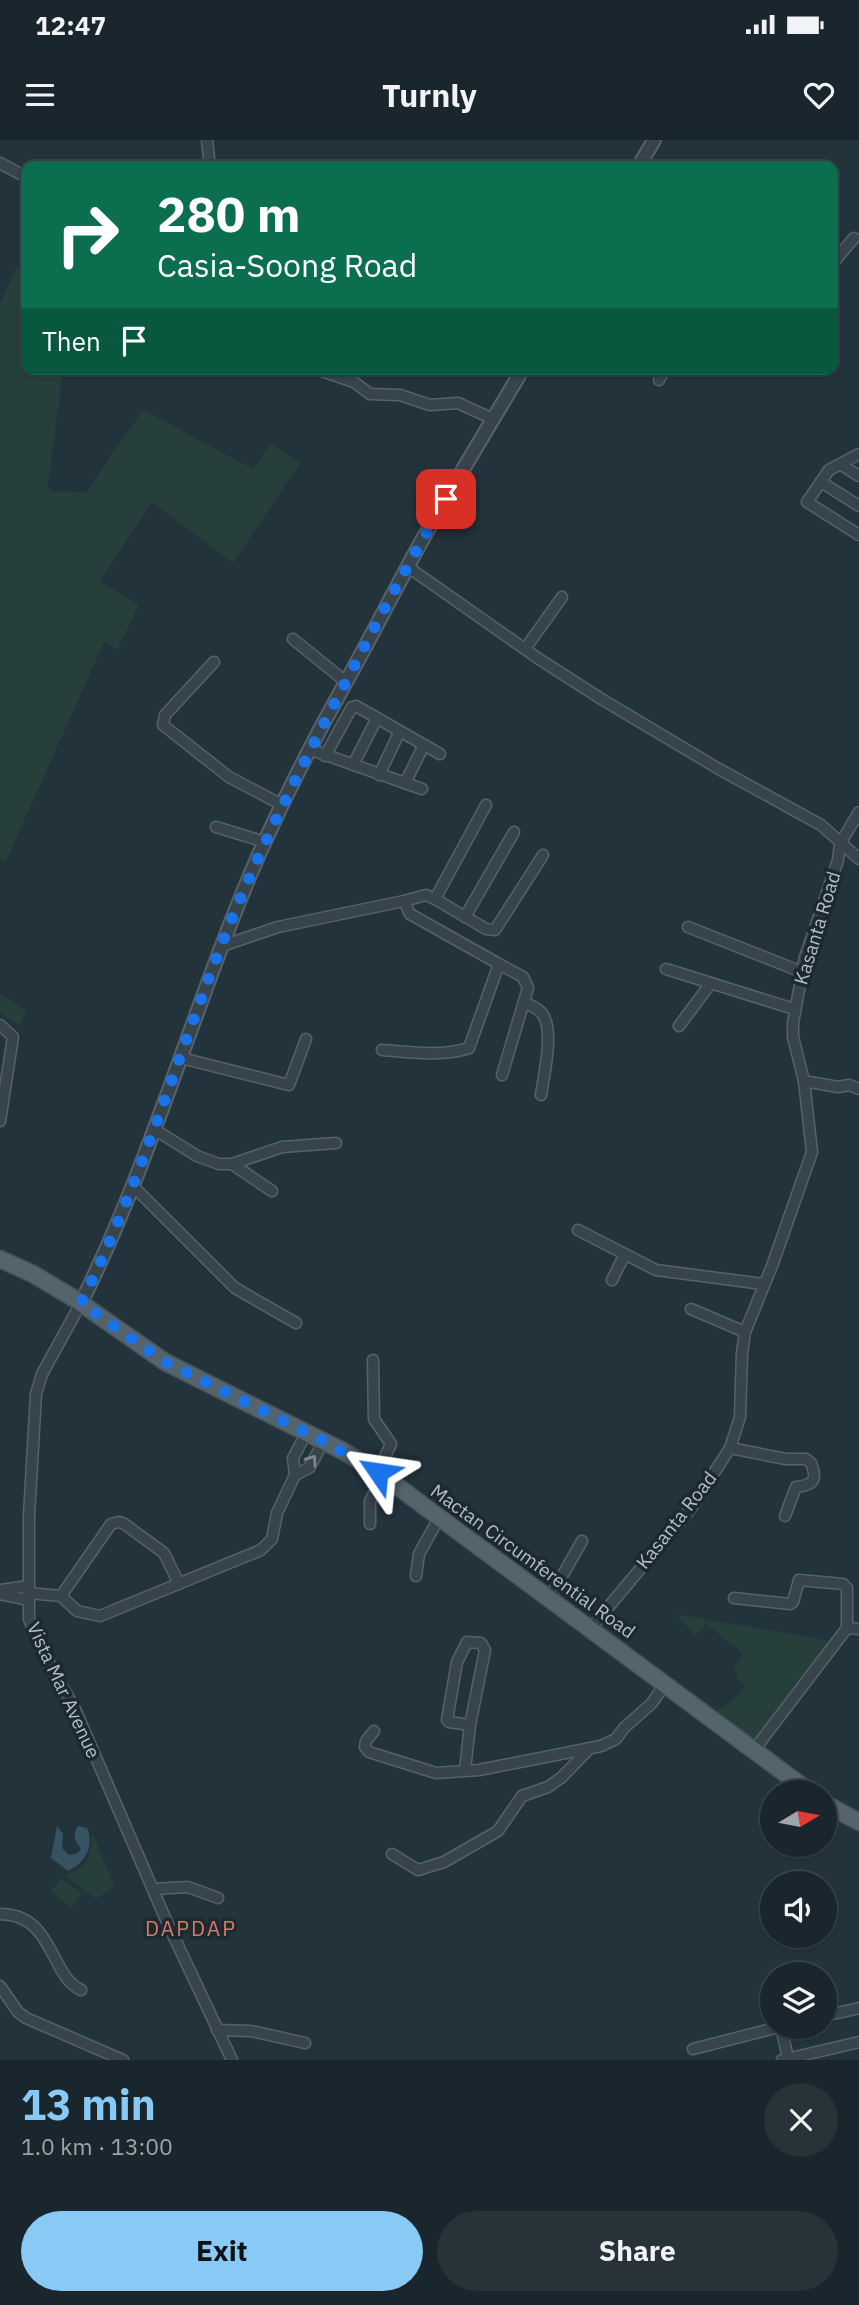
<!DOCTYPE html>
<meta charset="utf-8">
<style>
:root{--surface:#1a262d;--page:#273239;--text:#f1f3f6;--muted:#9fa5aa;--line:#384349;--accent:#89c9f6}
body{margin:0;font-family:"IBM Plex Sans",sans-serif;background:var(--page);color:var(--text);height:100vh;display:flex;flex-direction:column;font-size:26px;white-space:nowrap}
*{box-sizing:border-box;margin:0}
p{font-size:23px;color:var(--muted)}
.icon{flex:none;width:38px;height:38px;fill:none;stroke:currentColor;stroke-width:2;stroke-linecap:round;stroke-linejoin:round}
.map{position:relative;height:1920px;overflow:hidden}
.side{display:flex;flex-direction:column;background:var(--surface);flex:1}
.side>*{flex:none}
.top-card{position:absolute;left:21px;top:21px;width:817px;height:214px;border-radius:14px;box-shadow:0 2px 5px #0004,0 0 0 2px var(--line);background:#0b6e4f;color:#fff;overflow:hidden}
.needle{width:46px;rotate:80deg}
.fabs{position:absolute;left:760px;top:1640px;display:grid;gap:14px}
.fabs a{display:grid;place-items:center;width:77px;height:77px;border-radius:50%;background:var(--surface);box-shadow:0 2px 5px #0004,0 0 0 2px var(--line);font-size:35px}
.pin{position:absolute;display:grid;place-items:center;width:60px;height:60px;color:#fff;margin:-30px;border-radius:14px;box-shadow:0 4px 10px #0006}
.me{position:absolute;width:77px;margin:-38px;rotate:302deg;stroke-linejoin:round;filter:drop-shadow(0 0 5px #0008)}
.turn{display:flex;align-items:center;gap:24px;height:147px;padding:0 21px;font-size:32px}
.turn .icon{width:91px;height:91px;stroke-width:2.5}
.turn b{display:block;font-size:49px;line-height:60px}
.then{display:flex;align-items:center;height:66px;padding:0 21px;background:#0003;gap:14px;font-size:26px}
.round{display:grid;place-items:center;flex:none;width:74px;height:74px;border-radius:37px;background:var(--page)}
.summary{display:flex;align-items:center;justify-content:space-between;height:119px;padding:0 21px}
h1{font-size:42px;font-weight:700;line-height:52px;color:var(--accent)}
.primary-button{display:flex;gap:14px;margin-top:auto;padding:14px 21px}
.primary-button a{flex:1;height:80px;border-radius:42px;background:var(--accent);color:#111;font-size:28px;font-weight:700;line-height:80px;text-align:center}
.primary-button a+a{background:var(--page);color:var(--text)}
.status{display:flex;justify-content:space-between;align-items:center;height:49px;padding:0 35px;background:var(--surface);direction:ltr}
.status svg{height:19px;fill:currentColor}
header{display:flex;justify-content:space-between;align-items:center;height:91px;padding:0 21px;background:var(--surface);font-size:32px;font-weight:700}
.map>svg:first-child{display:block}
</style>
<div class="status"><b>12:47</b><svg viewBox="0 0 49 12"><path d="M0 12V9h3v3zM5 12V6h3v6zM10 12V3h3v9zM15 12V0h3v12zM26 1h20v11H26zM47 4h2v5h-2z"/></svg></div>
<header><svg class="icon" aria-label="menu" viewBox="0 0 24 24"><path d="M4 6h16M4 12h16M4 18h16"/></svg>Turnly<svg class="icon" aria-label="heart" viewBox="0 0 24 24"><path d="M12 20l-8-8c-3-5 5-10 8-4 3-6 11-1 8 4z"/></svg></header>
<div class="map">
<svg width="859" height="1920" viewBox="0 0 859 1920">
<rect width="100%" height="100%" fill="#23333c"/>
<g fill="#263f3b">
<polygon points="17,127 26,132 26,229 63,229 48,347 53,351 86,352 143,270 253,329 271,304 300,323 233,423 152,362 100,441 139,465 117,510 104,502 6,721 0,719 0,163"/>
<polygon points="0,853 27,871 19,885 0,873"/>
<polygon points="676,1474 831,1501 754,1605 712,1574 729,1563 746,1545 738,1540 734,1527 743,1514 706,1484 695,1496"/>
<path d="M92 1692 114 1746 96 1759 65 1735C88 1731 92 1713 92 1692Z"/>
<polygon points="61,1738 82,1754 71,1768 51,1751"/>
</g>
<path fill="#375262" d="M57 1686 63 1694 62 1708 69 1715 78 1713 81 1708C75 1703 72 1694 78 1686L87 1688C95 1706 85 1723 68 1731L51 1718Z"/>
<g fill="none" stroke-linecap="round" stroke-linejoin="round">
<defs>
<g id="minor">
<polyline points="207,0 210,26"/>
<polyline points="0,23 26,37"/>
<polyline points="833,123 854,98"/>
<polyline points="316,229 354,242 370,254 400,255 430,265 458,263 493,279"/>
<polyline points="659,240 665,229"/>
<polyline points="859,314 829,330 807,362 859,395"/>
<polyline points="840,324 859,336"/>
<polyline points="821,342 859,366"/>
<polyline points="408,427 539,519 603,560 719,629 821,685 859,719"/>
<polyline points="293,499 346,542"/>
<polyline points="525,509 562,457"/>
<polyline points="214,522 165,575 163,585 229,637 282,665"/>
<polyline points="309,609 422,649"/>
<polyline points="325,616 352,567 356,566 440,614"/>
<polyline points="353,625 377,578"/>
<polyline points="379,635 400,591"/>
<polyline points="405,643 424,605"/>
<polyline points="216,687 265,702"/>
<polyline points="435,759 486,789 495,790 543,715"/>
<polyline points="404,761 426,755 435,759 486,665"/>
<polyline points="465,777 514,692"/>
<polyline points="688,787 802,832"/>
<path d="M222 806 278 787 404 761 410 774 499 824 469 908C442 917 411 912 382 910"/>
<polyline points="499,824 523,837 528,848 502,935"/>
<polyline points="666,829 794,869"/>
<path d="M524 862C531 866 539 868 543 875 554 892 544 935 541 955"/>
<polyline points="0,885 13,897 0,981"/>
<polyline points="679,886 711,843"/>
<polyline points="181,918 289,945 306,899"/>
<polyline points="804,941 838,947 849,945 859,949"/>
<polyline points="154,989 197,1016 219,1024 232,1024 272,1051"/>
<polyline points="232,1024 282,1007 336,1003"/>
<polyline points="133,1046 235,1148 296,1183"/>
<polyline points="578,1090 656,1130 763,1144"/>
<polyline points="612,1140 624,1116"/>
<polyline points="81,1163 42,1234 36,1254 29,1376 29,1479 43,1512 75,1569 166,1780 232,1920"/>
<polyline points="691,1169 745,1192"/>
<polyline points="373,1220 374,1279 391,1304 378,1332"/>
<path d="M730 1308 786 1319H806L811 1323C818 1341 813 1345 796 1347L785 1376"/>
<polyline points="295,1335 309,1328 324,1301"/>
<polyline points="370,1384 370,1361 383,1336"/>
<polyline points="416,1436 419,1414 439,1378"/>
<polyline points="0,1450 28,1446"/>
<polyline points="28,1453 61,1456 77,1471 100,1476 261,1410 272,1399 277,1373 295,1335 293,1318 307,1292"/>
<polyline points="0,1454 28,1460"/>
<polyline points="61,1456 111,1384 119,1382 123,1383 164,1413 179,1444"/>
<polyline points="734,1458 790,1464 793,1462 799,1440 843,1444 847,1448 847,1488 754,1610"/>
<polyline points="549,1459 582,1401"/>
<polyline points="847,1488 859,1489"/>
<polyline points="590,1489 692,1367 730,1308 740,1277 742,1213 745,1192 772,1126 812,1012 804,941 793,897 793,883 805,817 838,720 840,704 859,672"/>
<polyline points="374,1591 366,1601 365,1607 369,1612 436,1633 479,1630 601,1606 616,1599 624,1588 652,1563 665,1544"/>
<polyline points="465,1630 470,1585 485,1510 481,1503 467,1502 457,1522 447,1580 449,1582 470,1585"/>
<polyline points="392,1714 418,1730 444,1722 498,1691 522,1656 548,1647 562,1637 590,1608"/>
<polyline points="153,1749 188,1747 218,1758"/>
<path d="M0 1774C54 1774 49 1835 81 1850"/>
<polyline points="0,1846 18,1872 26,1878 123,1920"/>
<polyline points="824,1876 859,1868"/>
<polyline points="781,1887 788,1918"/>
<polyline points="217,1890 251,1891 305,1903"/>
<polyline points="693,1909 783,1886"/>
<polyline points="782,1920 859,1902"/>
</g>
<g id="tertiary">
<polyline points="639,26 654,0"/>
<path d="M81 1163C153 1018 195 860 260 712 286 654 315 597 346 542 376 488 403 433 434 379 463 329 493 279 523 229"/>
</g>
<g id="primary">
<polyline points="0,1119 33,1134 75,1159 165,1222 343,1311 378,1332 810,1652"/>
<polyline points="824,1663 859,1682"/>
</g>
</defs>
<use href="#minor" stroke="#55626a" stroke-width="13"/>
<use href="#tertiary" stroke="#55626a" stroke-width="16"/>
<use href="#primary" stroke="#435058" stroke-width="19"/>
<use href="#minor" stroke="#37444c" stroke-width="10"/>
<use href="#tertiary" stroke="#37444c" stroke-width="12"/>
<use href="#primary" stroke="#55636c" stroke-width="16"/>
</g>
<defs><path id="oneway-chevron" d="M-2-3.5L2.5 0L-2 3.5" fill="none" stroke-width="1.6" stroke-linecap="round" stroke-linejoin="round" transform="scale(1.75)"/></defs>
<use stroke="#7b8890" href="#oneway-chevron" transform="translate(312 1320) rotate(-55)"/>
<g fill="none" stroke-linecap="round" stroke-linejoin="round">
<path stroke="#1a73e8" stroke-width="12" stroke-dasharray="0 21.6" d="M378 1332 324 1301 165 1222 81 1163C145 1035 183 896 238 764 271 686 309 611 349 536 380 476 412 417 446 359"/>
</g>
<g text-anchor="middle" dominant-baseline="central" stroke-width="7" stroke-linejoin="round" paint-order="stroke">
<g font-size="19" fill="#b3bfc7" stroke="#1c2931">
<text transform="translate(817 788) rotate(-73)">Kasanta Road</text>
<text transform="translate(676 1380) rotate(-52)">Kasanta Road</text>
<text transform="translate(533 1421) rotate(36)">Mactan Circumferential Road</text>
<text transform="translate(64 1550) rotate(65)">Vista Mar Avenue</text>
</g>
<g font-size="21" letter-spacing="2" fill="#d27c63" stroke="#1c2931">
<text x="191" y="1788">DAPDAP</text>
</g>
</g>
</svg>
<div class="fabs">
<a><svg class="needle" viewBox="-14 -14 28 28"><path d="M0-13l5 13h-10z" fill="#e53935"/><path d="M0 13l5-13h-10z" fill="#9fa5aa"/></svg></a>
<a><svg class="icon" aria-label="sound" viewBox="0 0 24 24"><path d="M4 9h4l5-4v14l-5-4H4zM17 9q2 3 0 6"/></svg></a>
<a><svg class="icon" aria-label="layers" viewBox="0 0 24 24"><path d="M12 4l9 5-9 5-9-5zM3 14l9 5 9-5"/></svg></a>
</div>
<div class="pin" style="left:446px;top:359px;background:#d93025"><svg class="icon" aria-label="arrive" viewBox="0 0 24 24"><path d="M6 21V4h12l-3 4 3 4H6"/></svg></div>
<svg class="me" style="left:378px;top:1332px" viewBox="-20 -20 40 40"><path d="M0-17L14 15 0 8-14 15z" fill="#1a73e8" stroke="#fff" stroke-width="4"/></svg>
<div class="top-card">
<div class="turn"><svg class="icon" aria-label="right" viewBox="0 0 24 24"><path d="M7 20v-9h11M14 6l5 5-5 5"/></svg><div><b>280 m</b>Casia-Soong Road</div></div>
<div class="then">Then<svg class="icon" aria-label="arrive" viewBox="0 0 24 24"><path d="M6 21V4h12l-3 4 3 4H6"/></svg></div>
</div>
</div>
<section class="side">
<div class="summary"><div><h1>13 min</h1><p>1.0 km · 13:00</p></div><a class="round"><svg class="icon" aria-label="close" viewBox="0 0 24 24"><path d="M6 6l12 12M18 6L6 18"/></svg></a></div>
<div class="primary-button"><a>Exit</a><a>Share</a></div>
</section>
